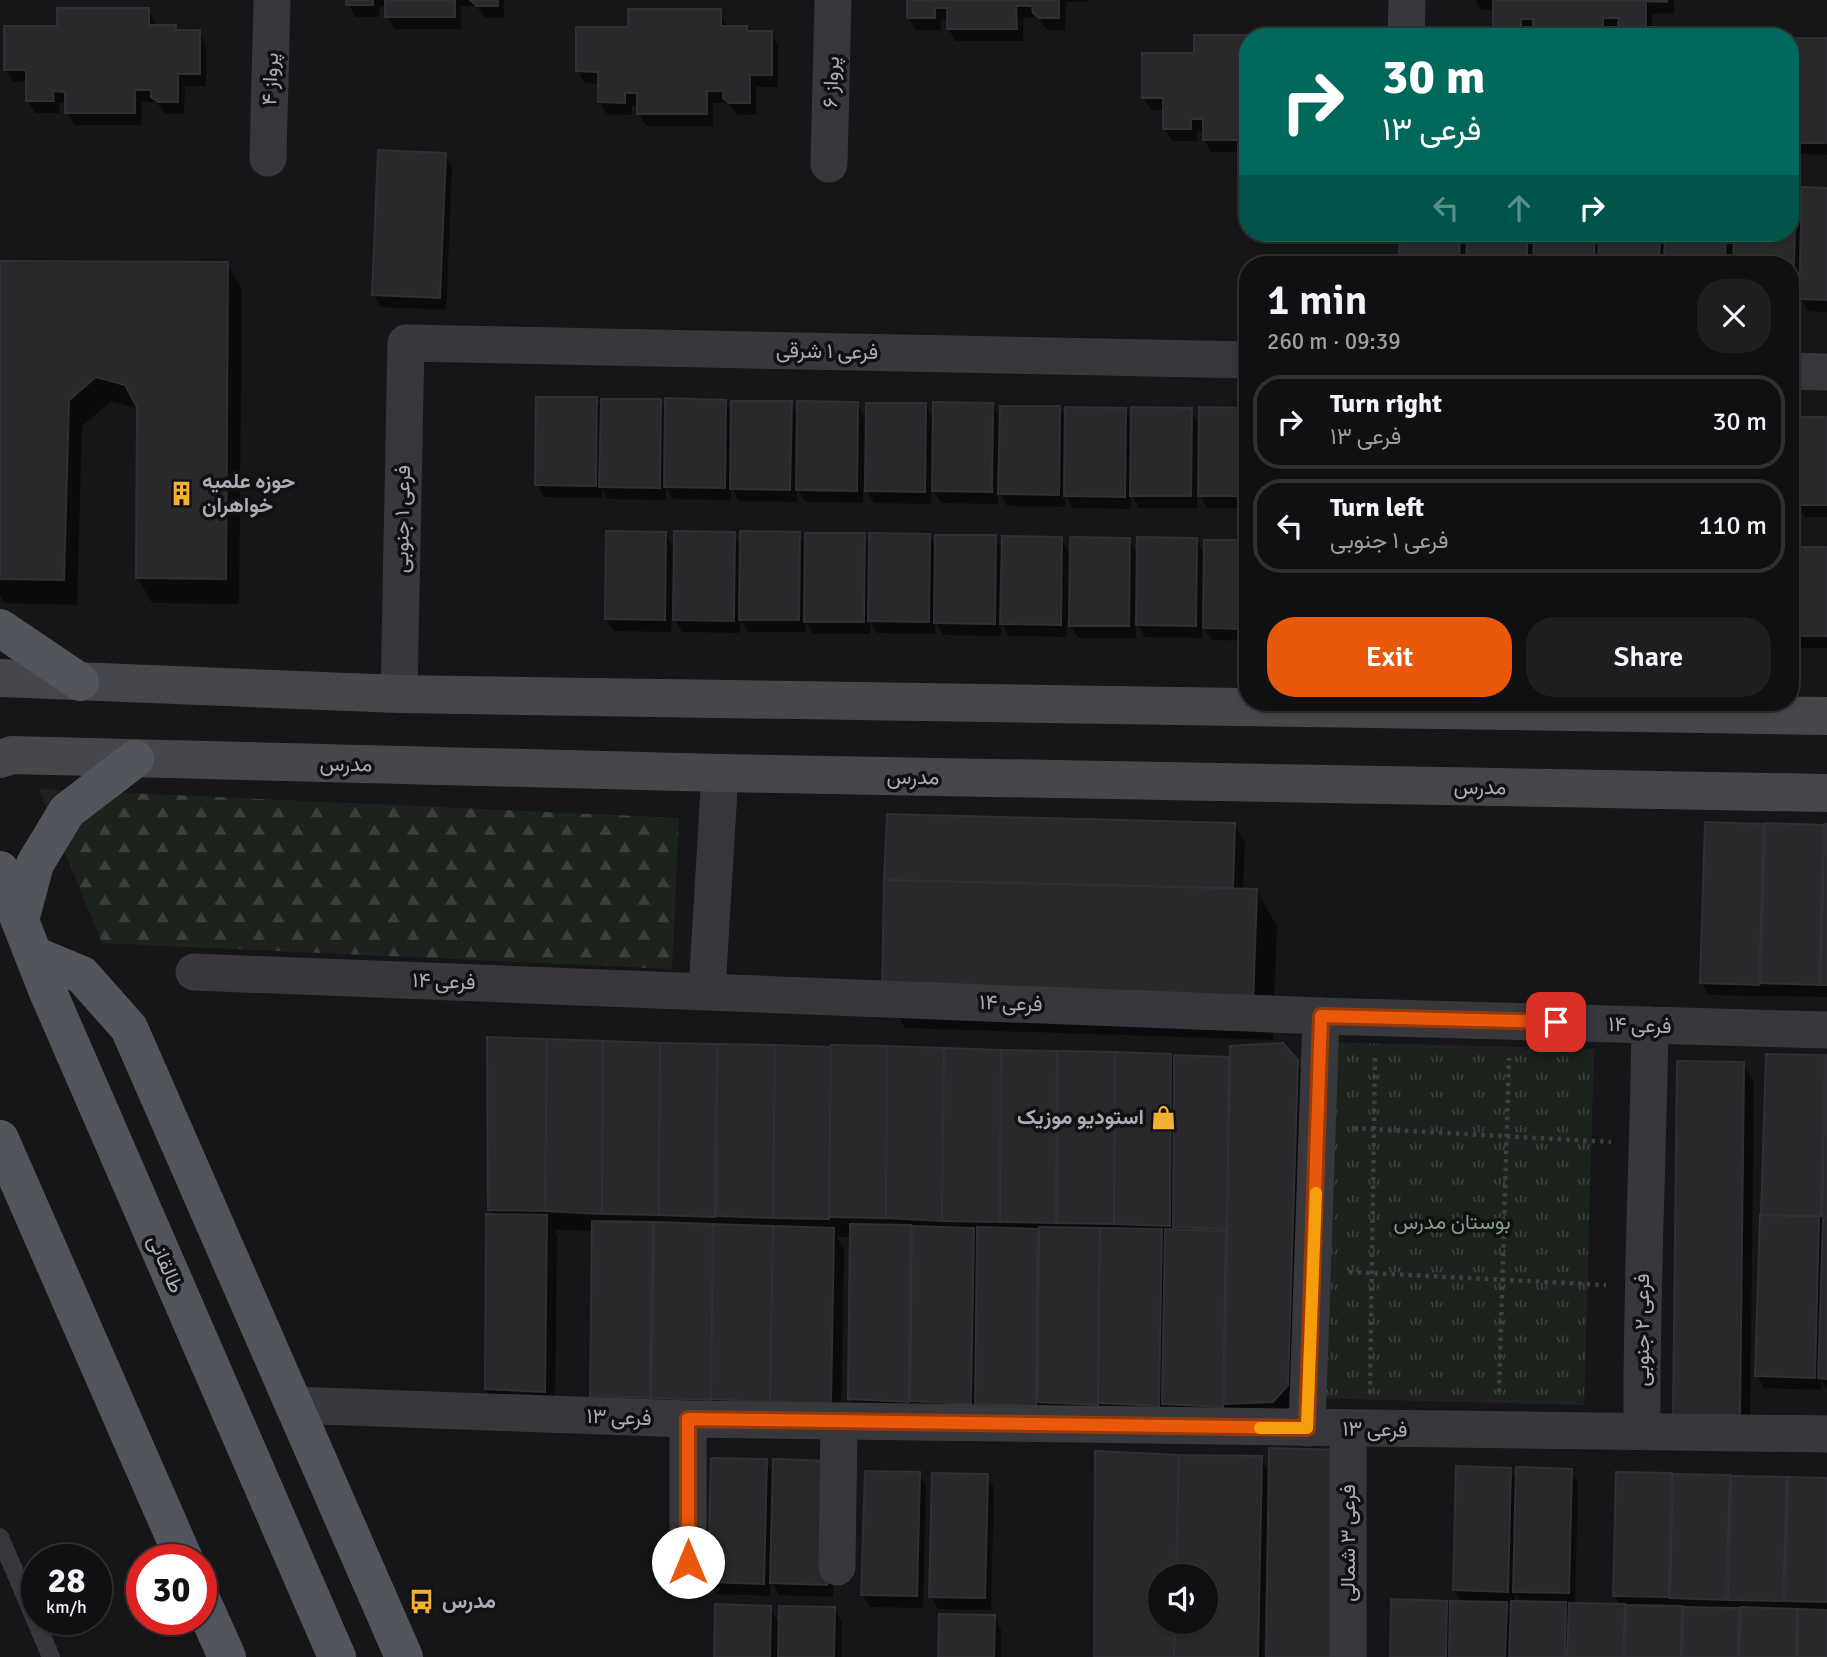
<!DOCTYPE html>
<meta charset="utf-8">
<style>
:root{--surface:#101012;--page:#1e1e20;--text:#f1f3f6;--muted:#9c9d9f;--line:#303032;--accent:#ea580c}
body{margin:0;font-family:Signika,Vazirmatn,sans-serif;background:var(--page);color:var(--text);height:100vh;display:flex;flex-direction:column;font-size:26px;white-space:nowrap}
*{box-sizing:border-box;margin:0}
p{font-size:23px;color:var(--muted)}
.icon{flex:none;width:38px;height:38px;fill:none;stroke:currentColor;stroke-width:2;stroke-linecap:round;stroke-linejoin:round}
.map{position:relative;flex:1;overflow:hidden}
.drawer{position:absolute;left:1239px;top:256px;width:560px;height:455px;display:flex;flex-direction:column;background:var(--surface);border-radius:28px;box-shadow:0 2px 5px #0004,0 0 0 2px var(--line)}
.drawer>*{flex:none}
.guide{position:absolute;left:1239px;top:28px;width:560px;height:214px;border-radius:28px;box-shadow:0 2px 5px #0004,0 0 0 2px var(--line);background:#00695c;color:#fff;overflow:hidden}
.controls{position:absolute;left:1148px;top:1564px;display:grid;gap:14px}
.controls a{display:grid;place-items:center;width:70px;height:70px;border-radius:50%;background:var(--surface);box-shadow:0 2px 5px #0004,0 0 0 2px var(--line);font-size:35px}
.speed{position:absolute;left:21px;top:1544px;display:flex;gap:14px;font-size:35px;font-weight:700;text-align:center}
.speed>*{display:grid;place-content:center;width:91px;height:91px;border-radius:50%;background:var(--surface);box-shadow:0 2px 5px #0004,0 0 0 2px var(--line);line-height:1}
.speed small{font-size:18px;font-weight:400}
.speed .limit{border:10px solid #d22;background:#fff;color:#111}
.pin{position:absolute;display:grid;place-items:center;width:60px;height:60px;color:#fff;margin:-30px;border-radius:14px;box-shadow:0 4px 10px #0006}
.me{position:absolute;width:77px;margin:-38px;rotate:0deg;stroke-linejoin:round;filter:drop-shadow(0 0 5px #0008)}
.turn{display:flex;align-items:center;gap:24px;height:147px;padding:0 28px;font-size:32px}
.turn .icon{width:91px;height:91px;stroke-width:2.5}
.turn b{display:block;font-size:49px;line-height:60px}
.lanes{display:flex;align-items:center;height:66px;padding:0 28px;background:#0003;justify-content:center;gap:35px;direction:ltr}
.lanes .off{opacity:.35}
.round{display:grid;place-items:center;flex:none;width:74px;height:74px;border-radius:28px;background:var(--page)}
.summary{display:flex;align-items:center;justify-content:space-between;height:119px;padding:0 28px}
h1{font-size:42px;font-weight:600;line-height:52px}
.primary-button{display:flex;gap:14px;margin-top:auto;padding:14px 28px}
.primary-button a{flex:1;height:80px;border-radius:28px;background:var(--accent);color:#fff;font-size:28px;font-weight:600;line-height:80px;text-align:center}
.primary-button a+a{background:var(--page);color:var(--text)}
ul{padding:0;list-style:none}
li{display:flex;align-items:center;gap:21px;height:94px;margin:0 14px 10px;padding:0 14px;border:4px solid var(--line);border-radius:28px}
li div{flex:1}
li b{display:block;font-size:26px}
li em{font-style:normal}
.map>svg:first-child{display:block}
</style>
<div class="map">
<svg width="1827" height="1657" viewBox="0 0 1827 1657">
<defs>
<pattern id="forest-firs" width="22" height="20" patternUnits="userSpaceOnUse" patternTransform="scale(1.75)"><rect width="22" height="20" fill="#1c231d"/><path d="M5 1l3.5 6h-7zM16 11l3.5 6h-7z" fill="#3a403c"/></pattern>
<pattern id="park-tufts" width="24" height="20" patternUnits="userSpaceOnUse" patternTransform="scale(1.75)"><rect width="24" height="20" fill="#1c231d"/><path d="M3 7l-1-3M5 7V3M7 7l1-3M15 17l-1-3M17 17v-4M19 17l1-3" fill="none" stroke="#3a403c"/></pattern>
</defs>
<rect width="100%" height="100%" fill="#161618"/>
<polygon fill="url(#forest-firs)" points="39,789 679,818 672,969 102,943"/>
<polygon fill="url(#park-tufts)" points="1317,1042 1594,1049 1584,1405 1307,1398"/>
<g fill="#0007" fill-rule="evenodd">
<polygon points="347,0 504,0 504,18 486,18 476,6 461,6 461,29 394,29 387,16 387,7 380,7 379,17 355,17"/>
<polygon points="909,0 1087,0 1087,2 1066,2 1065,30 1047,30 1038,18 1023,18 1023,41 956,41 948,29 948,20 941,20 941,30 916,30 909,17"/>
<polygon points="1475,0 1674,0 1674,14 1652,13 1652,37 1627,37 1623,30 1609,30 1609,37 1535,37 1535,31 1527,31 1527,37 1500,37 1495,29 1495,10 1481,10"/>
<polygon points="148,9 156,26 175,27 177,32 199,31 206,44 206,86 185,86 184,114 166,114 156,102 142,102 141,125 74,125 67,112 67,103 59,103 60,113 35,113 28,101 28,82 13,82 6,70 59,28"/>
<polygon points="720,11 727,28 746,27 749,33 771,33 778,45 778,87 756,87 756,115 738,115 728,103 713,103 713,126 646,126 639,114 639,105 632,105 632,115 607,114 599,102 599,84 585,83 578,71 630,29"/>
<polygon points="1248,37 1248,152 1211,152 1204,140 1204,131 1197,131 1197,141 1172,141 1165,128 1165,110 1151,110 1143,97 1196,55"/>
<polygon points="1790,40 1827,40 1827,155 1790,153"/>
<polygon points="445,155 452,167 446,310 381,307 374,295"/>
<polygon points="1795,188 1803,201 1827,190 1827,312 1808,311 1800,297 1799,310 1790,310 1790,264 1400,264 1401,233 1790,233"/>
<polygon points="0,263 227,264 242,289 239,604 152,603 138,578 139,409 111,401 82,426 77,605 4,603 0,596"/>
<polygon points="596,399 602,410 660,401 667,413 725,401 733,415 791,403 799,417 857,404 867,422 925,405 934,420 992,405 1001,421 1059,408 1067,422 1125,410 1133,423 1191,410 1201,427 1248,410 1248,508 1207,508 1197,490 1197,508 1139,508 1131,494 1131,509 1073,508 1065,494 1065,507 1007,506 998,490 998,504 941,503 932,488 931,504 874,503 863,485 863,503 805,502 797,487 797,502 739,501 731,487 731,500 673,499 666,487 666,500 608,499 602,488 602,498 544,497 537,485"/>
<polygon points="1790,417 1799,433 1827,419 1827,517 1805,517 1796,500 1796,515 1790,515"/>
<polygon points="665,533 676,551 734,534 742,548 799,534 806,546 864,535 871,547 929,535 937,549 995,537 1003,552 1061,538 1072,557 1129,540 1138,555 1196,539 1205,555 1248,542 1248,641 1212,640 1202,625 1202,638 1145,637 1136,622 1136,638 1078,638 1067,619 1067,637 1009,636 1001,622 1001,636 943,635 935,621 935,634 877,633 870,622 870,634 813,634 806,622 805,632 748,632 740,617 740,633 682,632 672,614 671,632 614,631 606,619"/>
<polygon points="1827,549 1827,648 1801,648 1793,634 1793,646 1790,646 1790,554 1795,562"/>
<polygon points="1234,824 1245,843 1243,890 1256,890 1277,926 1273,1040 905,1028 884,993 886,880"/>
<polygon points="1706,824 1827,826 1827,997 1709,995 1702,983"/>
<polygon points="489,1038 1170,1055 1176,1065 1176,1057 1296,1061 1308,1081 1298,1404 1284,1420 861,1418 850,1399 852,1237 837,1237 844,1249 841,1422 603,1415 592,1396 593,1231 554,1230 557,1236 555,1410 497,1408 486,1389 493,1216 490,1210"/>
<polygon points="1768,1055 1827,1057 1827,1390 1821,1380 1821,1390 1764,1388 1757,1376"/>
<polygon points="1743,1064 1754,1083 1750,1434 1675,1414"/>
<path d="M1271 1450 1341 1451 1362 1487 1361 1657H1269L1270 1530H1267L1264 1657H1096V1453L1261 1457 1270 1474ZM1160 1577H1206V1622H1160Z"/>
<polygon points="766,1461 775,1476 836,1475 833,1597 779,1595 771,1580 770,1596 717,1594 710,1582"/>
<path d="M1510 1469 1517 1481 1571 1471 1578 1483 1575 1604 1620 1605 1615 1596 1618 1473 1827 1479V1657H1391L1446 1603 1452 1613 1462 1603 1454 1590ZM1515 1592 1521 1603H1515ZM1505 1604H1512V1615Z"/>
<polygon points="919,1474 926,1486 923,1608 870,1607 863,1595"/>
<polygon points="987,1476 994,1488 991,1610 938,1609 931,1597"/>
<polygon points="770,1608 780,1625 834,1609 842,1622 841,1657 715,1657"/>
<polygon points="994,1617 1001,1629 1001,1657 940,1657"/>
</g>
<g fill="#29292c" stroke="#303034" stroke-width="2">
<rect x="346" y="0" width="27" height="5"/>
<rect x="385" y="0" width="70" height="17"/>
<polygon points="498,0 498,6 477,6 471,1"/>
<polygon points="907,0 1059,0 1059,18 1039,18 1033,13 1032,6 1016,6 1017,29 947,29 947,8 935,8 935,18 907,18"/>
<polygon points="1493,0 1667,0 1667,2 1646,1 1646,29 1625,30 1618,25 1619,18 1603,18 1603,37 1533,37 1533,19 1521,19 1521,29 1493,29"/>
<polygon points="57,8 149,8 149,25 176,25 176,30 200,30 200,74 178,74 178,102 158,102 151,97 151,90 135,90 135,113 65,113 65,92 53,91 54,101 26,101 26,70 4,70 4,26 57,26"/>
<polygon points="628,9 721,9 721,26 747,26 747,31 772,31 772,75 750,75 750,103 729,103 723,98 723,91 707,91 707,114 637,114 637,93 625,93 625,103 598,102 598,72 576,71 576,27 628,27"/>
<polygon points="1194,35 1287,35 1248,37 1248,140 1203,140 1203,119 1191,119 1191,129 1163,129 1163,98 1142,98 1142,53 1194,53"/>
<rect x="1790" y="38" width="37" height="105"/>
<polygon points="378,150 446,153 440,298 372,295"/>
<polygon points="1790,186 1796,186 1793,298 1790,298 1790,264 1733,264 1734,233 1790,233"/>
<polygon points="1802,187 1827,188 1827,300 1799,299"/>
<polygon points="1400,233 1460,233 1459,264 1399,264"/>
<polygon points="1467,233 1527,233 1527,264 1466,264"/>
<polygon points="1534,233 1595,233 1594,264 1533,264"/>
<polygon points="1599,233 1660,233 1659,264 1598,264"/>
<polygon points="1665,233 1726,233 1725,264 1664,264"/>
<polygon points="0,261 228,262 226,579 136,578 137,407 125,385 96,377 69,400 64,580 0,579"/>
<polygon points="536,397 597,397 596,486 535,485"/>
<polygon points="665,398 726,400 725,488 664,487"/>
<polygon points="601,399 661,399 660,488 599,487"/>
<polygon points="731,401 792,401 790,490 730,489"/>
<polygon points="797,401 858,402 857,491 796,490"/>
<polygon points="933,402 993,403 992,492 932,491"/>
<polygon points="866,403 926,403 925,492 865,491"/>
<polygon points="1000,406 1060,406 1059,495 998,494"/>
<polygon points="1065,407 1126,408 1125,497 1064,496"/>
<polygon points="1131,407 1192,408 1191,496 1130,496"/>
<polygon points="1199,407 1248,408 1248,496 1198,496"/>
<polygon points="1798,417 1827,417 1827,505 1796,505"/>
<polygon points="606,531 666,532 665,620 605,619"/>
<polygon points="674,531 735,532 734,621 673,620"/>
<polygon points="740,531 800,532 799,620 739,620"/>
<polygon points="805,533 865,533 864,622 804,622"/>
<polygon points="869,533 930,534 929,622 868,621"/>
<polygon points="935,535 996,535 995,624 934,623"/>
<polygon points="1002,536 1062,537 1061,625 1000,624"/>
<polygon points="1070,537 1130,538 1129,626 1069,626"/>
<polygon points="1137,537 1197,538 1196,626 1136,625"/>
<polygon points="1204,540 1248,540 1248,629 1203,628"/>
<polygon points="1793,547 1827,547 1827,636 1792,636"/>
<polygon points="887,814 1235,823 1233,888 884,880"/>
<polygon points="1705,822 1764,824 1759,985 1700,983"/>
<polygon points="1765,823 1824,825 1819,985 1760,983"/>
<polygon points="1825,824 1827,824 1827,985 1820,985"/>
<polygon points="884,880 1257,889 1253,1006 882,993"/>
<polygon points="487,1037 547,1039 545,1211 488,1210"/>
<polygon points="547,1039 603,1041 602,1214 545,1211"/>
<polygon points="603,1041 660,1043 659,1215 602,1214"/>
<polygon points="660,1043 717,1044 715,1217 659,1215"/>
<polygon points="1283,1043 1298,1060 1288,1385 1273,1402 1224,1404 1230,1046"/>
<polygon points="717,1044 775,1045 773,1218 716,1216"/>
<polygon points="775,1045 831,1047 829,1219 773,1218"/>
<polygon points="831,1045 887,1046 886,1218 829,1217"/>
<polygon points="887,1046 944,1048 942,1221 886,1218"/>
<polygon points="944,1048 1001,1050 1000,1222 942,1221"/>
<polygon points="1001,1050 1057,1051 1056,1223 1000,1222"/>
<polygon points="1057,1051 1115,1052 1114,1224 1057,1223"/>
<polygon points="1115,1052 1171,1054 1170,1226 1114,1224"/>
<polygon points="1766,1054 1825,1055 1821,1216 1761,1215"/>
<polygon points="1174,1055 1229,1057 1227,1229 1173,1227"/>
<polygon points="1826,1055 1827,1055 1827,1216 1822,1216"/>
<polygon points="1677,1061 1744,1062 1740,1415 1673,1415"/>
<polygon points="486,1214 547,1215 545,1392 485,1389"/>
<polygon points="1760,1215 1819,1217 1815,1378 1755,1376"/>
<polygon points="1823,1218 1827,1218 1827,1379 1818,1378"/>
<polygon points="592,1221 653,1222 650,1398 590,1396"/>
<polygon points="654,1222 715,1224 712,1400 651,1398"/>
<polygon points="713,1224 774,1226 771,1402 711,1399"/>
<polygon points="850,1224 911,1225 909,1402 848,1399"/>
<polygon points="773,1226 834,1228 831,1404 770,1401"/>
<polygon points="912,1226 974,1228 971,1404 910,1401"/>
<polygon points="977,1227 1038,1229 1036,1406 975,1403"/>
<polygon points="1039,1227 1100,1228 1098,1405 1037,1402"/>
<polygon points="1100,1228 1162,1229 1159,1406 1098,1403"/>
<polygon points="1165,1229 1226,1231 1223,1407 1162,1404"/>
<polygon points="1269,1448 1342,1450 1341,1657 1266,1657"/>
<polygon points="1095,1451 1179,1455 1177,1577 1160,1577 1160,1622 1176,1622 1175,1657 1094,1657"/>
<polygon points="1179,1455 1262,1456 1258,1657 1174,1657 1175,1622 1206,1622 1206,1577 1176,1577"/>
<polygon points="711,1458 767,1459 764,1584 708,1582"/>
<polygon points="773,1459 830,1461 827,1585 770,1583"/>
<polygon points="1456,1466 1511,1468 1508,1592 1453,1590"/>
<polygon points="1516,1467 1572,1469 1569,1593 1513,1592"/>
<polygon points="865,1471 920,1472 917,1596 861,1595"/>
<polygon points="1616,1472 1672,1473 1669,1597 1613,1596"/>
<polygon points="932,1473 988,1474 985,1598 929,1597"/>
<polygon points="1673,1474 1730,1475 1726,1600 1670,1598"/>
<polygon points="1731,1476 1787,1477 1783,1601 1728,1600"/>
<polygon points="1788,1477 1827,1478 1827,1602 1785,1601"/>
<polygon points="1391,1599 1447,1601 1446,1657 1390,1657"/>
<polygon points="1450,1601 1507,1602 1505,1657 1449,1657"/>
<polygon points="1511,1601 1566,1602 1565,1657 1509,1657"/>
<polygon points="1569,1603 1625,1604 1623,1657 1567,1657"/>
<polygon points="715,1604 771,1606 770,1657 714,1657"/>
<polygon points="1626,1605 1682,1606 1681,1657 1625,1657"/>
<polygon points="779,1606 835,1607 834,1657 778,1657"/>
<polygon points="1683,1607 1739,1608 1738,1657 1682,1657"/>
<polygon points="1741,1607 1797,1609 1796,1657 1739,1657"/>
<polygon points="1798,1609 1827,1610 1827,1657 1797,1657"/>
<polygon points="939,1614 995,1615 994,1657 938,1657"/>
</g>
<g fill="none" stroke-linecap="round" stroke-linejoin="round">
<g stroke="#3d3f44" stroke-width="4.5" stroke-dasharray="3.5 5" stroke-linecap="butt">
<polyline points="1354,1128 1611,1142"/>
<polyline points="1349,1272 1606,1285"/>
<polyline points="1499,1392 1509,1058"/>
<polyline points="1370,1393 1375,1055"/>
</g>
<polyline stroke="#37383d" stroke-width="18" points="0,1537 51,1657"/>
<g stroke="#37383d" stroke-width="37">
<polyline points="1406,37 1407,0"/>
<polyline points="268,158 272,0"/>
<polyline points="829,164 833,0"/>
<polyline points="1790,371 1827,372"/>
<polyline points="399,694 406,343 1248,360"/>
<polyline points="194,972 1321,1016 1827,1030"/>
<polyline points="707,990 720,773"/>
<polyline points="293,1405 688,1419 1827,1434"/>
<polyline points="688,1419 688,1562"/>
<polyline points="1307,1428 1321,1016"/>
<polyline points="1348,1428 1348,1657"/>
<path d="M1642 1430C1641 1295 1648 1160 1650 1025"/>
<polyline points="837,1567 839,1421"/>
</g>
<g stroke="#45474d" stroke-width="38">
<polyline points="0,678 399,694 1827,716"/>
<polyline points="0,759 12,755 720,773 1827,793"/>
</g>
<g stroke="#53555c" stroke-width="38">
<polyline points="0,628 80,682"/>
<polyline points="0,870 48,992 337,1657"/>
<polyline points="20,920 35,864 67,811 135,759"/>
<polyline points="34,955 82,975 129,1028 404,1657"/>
<polyline points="0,1139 184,1559"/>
<polyline points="201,1599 227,1657"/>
</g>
</g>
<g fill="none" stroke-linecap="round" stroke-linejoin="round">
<defs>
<polyline id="route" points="688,1562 688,1419 1307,1428 1321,1016 1556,1022"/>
</defs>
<use href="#route" stroke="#983908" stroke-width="18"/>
<use href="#route" stroke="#ea580c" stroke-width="12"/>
<polyline stroke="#f59e0b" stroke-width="12" points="1260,1428 1307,1428 1316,1193"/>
</g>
<defs>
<symbol id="building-bare" viewBox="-9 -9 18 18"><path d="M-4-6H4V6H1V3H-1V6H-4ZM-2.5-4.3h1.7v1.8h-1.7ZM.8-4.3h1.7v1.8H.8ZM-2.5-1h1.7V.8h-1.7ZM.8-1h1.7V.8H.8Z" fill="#f2b134" stroke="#111113" stroke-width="2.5" paint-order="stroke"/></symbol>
<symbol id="shop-bare" viewBox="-9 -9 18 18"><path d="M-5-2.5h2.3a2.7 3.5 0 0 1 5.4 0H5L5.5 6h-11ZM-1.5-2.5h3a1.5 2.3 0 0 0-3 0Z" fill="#f2b134" stroke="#111113" stroke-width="2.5" paint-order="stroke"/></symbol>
<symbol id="bus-bare" viewBox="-9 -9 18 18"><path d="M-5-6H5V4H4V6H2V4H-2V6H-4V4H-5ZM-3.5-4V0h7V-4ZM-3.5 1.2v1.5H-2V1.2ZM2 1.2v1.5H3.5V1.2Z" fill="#f2b134" stroke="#111113" stroke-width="2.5" paint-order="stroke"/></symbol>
</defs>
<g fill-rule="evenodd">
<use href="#building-bare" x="164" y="476" width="35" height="35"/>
<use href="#shop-bare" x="1146" y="1100" width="35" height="35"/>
<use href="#bus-bare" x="404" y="1584" width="35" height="35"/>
</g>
<g text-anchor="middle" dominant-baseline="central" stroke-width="7" stroke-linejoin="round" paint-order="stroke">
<g font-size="21" fill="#a8adb8" stroke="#111113">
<text transform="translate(270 79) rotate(-88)">پرواز ۴</text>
<text transform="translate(831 82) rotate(-88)">پرواز ۶</text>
<text transform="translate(827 351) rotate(1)">فرعی ۱ شرقی</text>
<text transform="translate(402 519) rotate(-89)">فرعی ۱ جنوبی</text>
<text transform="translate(346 764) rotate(1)">مدرس</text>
<text transform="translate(913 777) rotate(1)">مدرس</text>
<text transform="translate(1480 787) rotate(1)">مدرس</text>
<text transform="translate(444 981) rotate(2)">فرعی ۱۴</text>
<text transform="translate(1011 1003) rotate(2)">فرعی ۱۴</text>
<text transform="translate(1640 1025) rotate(2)">فرعی ۱۴</text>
<text transform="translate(166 1264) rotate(67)">طالقانی</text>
<text transform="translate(1642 1330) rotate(-90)">فرعی ۲ جنوبی</text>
<text transform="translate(619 1417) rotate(2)">فرعی ۱۳</text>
<text transform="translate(1375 1429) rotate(1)">فرعی ۱۳</text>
<text transform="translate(1348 1543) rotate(-90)">فرعی ۳ شمالی</text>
</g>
<g font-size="21" font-weight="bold" fill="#a8adb8" stroke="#111113" text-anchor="start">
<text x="202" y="481">حوزه علمیه<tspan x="202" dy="24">خواهران</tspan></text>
<text x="1144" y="1117" text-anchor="end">استودیو موزیک</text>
<text x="442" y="1601">مدرس</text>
</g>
<g font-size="21" fill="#7fa381" stroke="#111113">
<text x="1452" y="1222">بوستان مدرس</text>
</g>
</g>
</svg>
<div class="controls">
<a><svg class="icon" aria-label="sound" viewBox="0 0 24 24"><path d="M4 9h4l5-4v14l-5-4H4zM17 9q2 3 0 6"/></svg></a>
</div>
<div class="speed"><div>28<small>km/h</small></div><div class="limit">30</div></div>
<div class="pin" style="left:1556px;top:1022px;background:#d93025"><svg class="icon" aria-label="arrive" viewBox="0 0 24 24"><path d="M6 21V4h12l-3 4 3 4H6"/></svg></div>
<svg class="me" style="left:688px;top:1562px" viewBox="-20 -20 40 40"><circle r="19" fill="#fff"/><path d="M0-13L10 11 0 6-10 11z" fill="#ea580c"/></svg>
<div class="guide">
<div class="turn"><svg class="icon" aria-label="right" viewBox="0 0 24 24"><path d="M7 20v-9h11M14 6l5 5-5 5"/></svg><div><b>30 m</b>فرعی ۱۳</div></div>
<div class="lanes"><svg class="icon off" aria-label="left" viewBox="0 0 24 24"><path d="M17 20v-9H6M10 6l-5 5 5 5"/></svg><svg class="icon off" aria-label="ahead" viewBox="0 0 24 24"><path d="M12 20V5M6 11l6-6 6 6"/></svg><svg class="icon" aria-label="right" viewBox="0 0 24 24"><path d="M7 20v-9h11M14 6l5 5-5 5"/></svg></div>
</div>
<section class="drawer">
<div class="summary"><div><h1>1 min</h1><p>260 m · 09:39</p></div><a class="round"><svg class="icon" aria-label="close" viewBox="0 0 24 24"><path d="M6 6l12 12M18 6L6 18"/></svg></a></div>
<ul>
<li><svg class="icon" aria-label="right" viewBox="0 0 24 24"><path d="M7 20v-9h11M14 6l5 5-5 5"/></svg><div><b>Turn right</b><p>فرعی ۱۳</p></div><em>30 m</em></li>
<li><svg class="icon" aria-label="left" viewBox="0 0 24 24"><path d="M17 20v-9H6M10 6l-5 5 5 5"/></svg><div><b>Turn left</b><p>فرعی ۱ جنوبی</p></div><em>110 m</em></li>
</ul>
<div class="primary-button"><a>Exit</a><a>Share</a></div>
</section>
</div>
